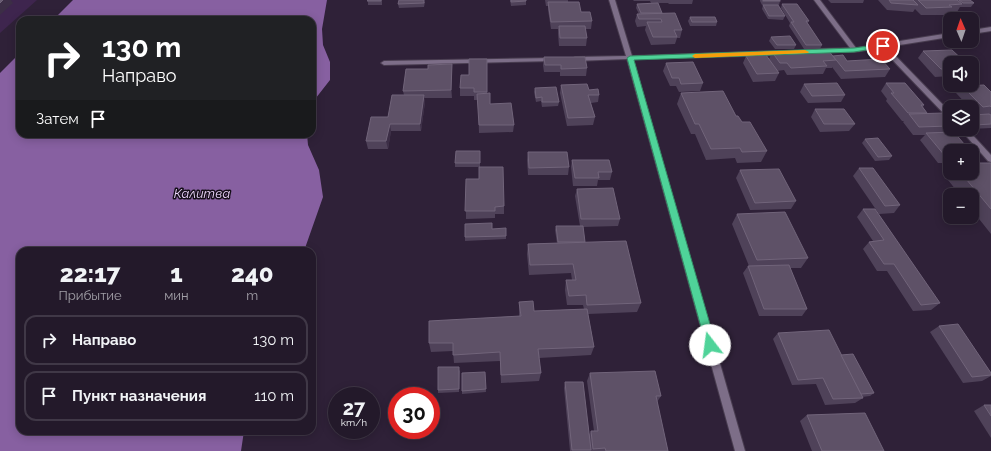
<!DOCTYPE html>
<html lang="ru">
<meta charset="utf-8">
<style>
:root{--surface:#23192a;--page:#2f2636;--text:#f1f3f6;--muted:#a3a0a8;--line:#403847}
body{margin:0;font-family:Raleway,sans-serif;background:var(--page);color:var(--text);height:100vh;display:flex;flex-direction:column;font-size:15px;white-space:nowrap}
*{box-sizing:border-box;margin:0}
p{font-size:13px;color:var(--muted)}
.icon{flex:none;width:22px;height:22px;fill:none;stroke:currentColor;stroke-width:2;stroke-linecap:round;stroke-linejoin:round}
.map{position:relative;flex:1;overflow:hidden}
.sheet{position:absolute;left:16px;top:247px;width:300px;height:188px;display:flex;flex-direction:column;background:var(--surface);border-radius:12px;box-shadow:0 2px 10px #0003,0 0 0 1px var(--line)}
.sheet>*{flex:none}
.top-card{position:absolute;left:16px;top:16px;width:300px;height:122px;border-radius:12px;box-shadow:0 2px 10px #0003,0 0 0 1px var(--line);background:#202124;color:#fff;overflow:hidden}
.needle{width:26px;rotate:358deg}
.buttons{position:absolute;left:943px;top:12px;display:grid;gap:8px}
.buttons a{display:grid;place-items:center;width:36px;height:36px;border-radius:8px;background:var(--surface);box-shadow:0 2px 10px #0003,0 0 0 1px var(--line);font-size:20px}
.speed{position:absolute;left:328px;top:387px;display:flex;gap:8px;font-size:20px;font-weight:700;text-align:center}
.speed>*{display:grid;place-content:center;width:52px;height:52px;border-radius:50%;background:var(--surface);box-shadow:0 2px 10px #0003,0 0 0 1px var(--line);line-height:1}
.speed small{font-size:10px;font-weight:400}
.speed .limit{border:6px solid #d22;background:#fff;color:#111}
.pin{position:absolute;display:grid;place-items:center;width:34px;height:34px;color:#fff;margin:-17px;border:2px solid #fff;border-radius:50%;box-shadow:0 1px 4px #0007}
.me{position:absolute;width:44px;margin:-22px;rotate:345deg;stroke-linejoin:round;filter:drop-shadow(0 0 3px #0008)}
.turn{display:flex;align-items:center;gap:14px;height:84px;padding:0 20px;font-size:18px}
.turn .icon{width:52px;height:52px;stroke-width:2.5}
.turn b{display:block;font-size:28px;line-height:34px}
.then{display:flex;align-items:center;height:38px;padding:0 20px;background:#0003;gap:8px;font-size:15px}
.eta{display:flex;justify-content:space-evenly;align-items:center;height:68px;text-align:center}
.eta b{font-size:24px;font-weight:800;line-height:28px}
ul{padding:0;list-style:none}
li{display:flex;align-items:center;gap:12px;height:50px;margin:0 8px 6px;padding:0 12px;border:2px solid var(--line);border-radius:12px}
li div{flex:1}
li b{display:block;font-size:15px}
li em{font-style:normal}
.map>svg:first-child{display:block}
</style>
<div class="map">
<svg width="991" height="451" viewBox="0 0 991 451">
<rect width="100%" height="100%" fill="#2f2138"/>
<polygon fill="#3e254e" points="0,0 37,0 0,33"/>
<g fill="#8760a1">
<polygon points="73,0 327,0 322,29 323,45 330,62 330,80 312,103 312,20 53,20"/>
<polygon points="20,53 20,134 307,134 308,145 319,170 323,197 304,251 20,251 20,431 244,431 241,451 0,451 0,73"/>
</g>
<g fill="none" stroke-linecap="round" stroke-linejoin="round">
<defs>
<g id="street">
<polygon points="609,0 615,0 632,56 781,51 784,53 781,55 633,59 745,451 735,451 627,59 575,61 572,59 575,57 626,56"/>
<polygon points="814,0 820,0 856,48 950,33 950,37 887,47 950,112 950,118 948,118 881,48 854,52 817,52 816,51 819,49 850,48"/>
<polygon points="991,27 991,31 972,34 972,30"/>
<polygon points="553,58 555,59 555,61 384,65 381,63 384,61"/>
<polygon points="960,129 967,129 991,155 991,162 988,161"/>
</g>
</defs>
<use href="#street" stroke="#493d50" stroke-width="2"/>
<use href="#street" fill="#7d6e88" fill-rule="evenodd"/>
</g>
<g fill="#4f4259">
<rect x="368" y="0" width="14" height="5"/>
<polygon points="510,0 526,0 526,5 511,6"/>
<polygon points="545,0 568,0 568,2 581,12 592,21 591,29 585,29 587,38 586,46 559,46 558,34 558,29 551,29 548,10 548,6 546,6"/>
<polygon points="633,0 693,0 692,4 669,4 668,3 651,3 650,1 634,1"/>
<polygon points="760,0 780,0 780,1 779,5 762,5 760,1"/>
<polygon points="828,0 864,0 863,3 831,3"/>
<polygon points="878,0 970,0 974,3 971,7 960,7 957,12 949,12 947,15 921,15 915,9 913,12 887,10"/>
<polygon points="425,2 424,7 399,8 398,4"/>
<polygon points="637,4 662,13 682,30 680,38 677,38 675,44 651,45 645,30 646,26 637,27 635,21 637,14 639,14 636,8"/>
<polygon points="782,4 809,21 807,24 822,45 820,49 804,49 789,26 790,23 781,8"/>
<polygon points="763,5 785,16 783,20 768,19 762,9"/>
<polygon points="690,17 717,22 716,26 690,26 688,21"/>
<polygon points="771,37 796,45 794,49 775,49 769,41"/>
<polygon points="923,51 950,63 950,76 935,77 918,58"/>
<polygon points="772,52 833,56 847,61 890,69 885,77 841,79 832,67 832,68 826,68 823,74 787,75 784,70 777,71 779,73 775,81 753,82 743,63 746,56 769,59"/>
<polygon points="544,57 587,68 586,76 560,76 560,72 544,72 543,65"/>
<polygon points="487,59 487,94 490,104 514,125 513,132 479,133 478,100 474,100 474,96 460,96 460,88 469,75"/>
<polygon points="666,63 703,83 700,91 679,92 676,86 670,86 663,71"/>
<polygon points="452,64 452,98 424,98 425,102 421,131 391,131 388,149 368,149 366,141 388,117 404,95 403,91 428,69"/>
<polygon points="886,83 924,105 923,107 927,113 927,114 950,120 950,129 953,129 950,132 950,163 938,163 920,140 925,135 913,135 903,122 904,121 902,121 886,101 887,99 881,91"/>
<polygon points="804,84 845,95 841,102 808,103 800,92"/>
<polygon points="561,85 589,90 599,95 598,102 591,103 595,117 593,125 567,126 560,93"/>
<polygon points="962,86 991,92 991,128 971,129 972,129 972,115 976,114 972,110 972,107 969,107 956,93"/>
<polygon points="535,88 559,102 558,106 542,107 541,101 536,102 534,92"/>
<polygon points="681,93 736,116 767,151 761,162 737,163 735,158 706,160 695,134 691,134 677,104"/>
<polygon points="815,109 855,124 849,131 820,132 811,117"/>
<polygon points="865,139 892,156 889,160 875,161 862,143"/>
<polygon points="480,151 480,167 455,167 455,163"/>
<polygon points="528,152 569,167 568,175 528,175 527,160"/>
<polygon points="572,160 612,172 610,180 598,180 597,186 573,186 571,167"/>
<polygon points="991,163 991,234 972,210 972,195 960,195 944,175 950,168 950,173 972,173"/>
<polygon points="859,168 900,205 894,213 879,214 853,176"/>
<polygon points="740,170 796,201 791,209 750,210 736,178"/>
<polygon points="466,179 504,206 504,214 495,214 495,218 466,219"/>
<polygon points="577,189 620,219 618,226 583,227 585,242 641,303 637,312 588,314 594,347 591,355 539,358 541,373 539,381 501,383 500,361 454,363 453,351 431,352 429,343 519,316 519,302 534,311 584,309 583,305 567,305 565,290 566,280 572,280 571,273 529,275 527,254 528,244 557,243 555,230 556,226 580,226 575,196"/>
<polygon points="863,209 940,303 931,310 913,311 887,271 877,271 863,249 869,242 873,241 857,217"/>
<polygon points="737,214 808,258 801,268 790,268 807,309 802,316 759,316 743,273 748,266 749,266 732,224"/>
<polygon points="465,224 506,236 506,239 465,241"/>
<polygon points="939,326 991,373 991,376 982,381 963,383 930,332"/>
<polygon points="778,333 841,355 874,393 870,396 862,397 863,398 855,403 825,405 816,384 792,385 773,339"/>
<polygon points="460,370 459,392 438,393 438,390"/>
<polygon points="485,372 486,392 462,394 462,391"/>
<polygon points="590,373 661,396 657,402 668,451 570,451 564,388 565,382 589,435 591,431 594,431 587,381"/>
<polygon points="984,405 991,405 991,438 974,411"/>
<polygon points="807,415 884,451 812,451 800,421"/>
</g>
<g fill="#3c2e46">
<polygon points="3,0 11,0 13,3 0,15 0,3"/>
<polygon points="452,64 452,98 451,90"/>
<polygon points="424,95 425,102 421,131 420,124"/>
<polygon points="390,124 391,131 388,149 386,141"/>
</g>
<g fill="#5e5167" stroke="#71647a">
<polygon points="0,0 3,0 0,3"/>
<polygon points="368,0 381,0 381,1 367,1"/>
<polygon points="399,0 424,0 424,3 398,4"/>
<polygon points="511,0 526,0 526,1 511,2"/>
<rect x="763" y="0" width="17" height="1"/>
<polygon points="889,0 913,0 918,5 891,3"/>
<polygon points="918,0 957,0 962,4 949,5 952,7 926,8"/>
<polygon points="959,0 970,0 974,3 963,3"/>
<polygon points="548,2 579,2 581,12 590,12 592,21 551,22"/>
<polygon points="658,3 662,13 641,13 637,4"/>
<polygon points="782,4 797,4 809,21 806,21 822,45 806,45 791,22 794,22"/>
<polygon points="763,5 778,5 785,16 769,16"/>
<polygon points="675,13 682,30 674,30 677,37 653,37 647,22 662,22 661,19 639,19 637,14"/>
<polygon points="690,17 715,17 717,22 692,22"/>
<polygon points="559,26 585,26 587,38 560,38"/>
<polygon points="790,36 796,45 777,45 771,37"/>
<polygon points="828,50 836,60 823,61 827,66 791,68 787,63 780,63 772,52"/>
<polygon points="952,50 966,63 950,63 950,69 941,69 923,51"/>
<polygon points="766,55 779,73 757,74 746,56"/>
<polygon points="843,55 847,61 881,59 890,69 845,71 833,56"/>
<polygon points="544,57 585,57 587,68 561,69 561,65 545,65"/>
<polygon points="469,59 487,59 487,92 474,92 474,88 460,88 461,75 469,75"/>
<polygon points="693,62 703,83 681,84 679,78 672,78 666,63"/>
<polygon points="452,64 451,90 403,91 406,69 428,69 428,65"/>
<polygon points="837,83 845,95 812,96 804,84"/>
<polygon points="886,83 905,83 924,105 921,105 927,113 908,113 891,93 894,93"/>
<polygon points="587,84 589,90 598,89 599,95 588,95 595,117 568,118 561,85"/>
<polygon points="984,85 991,92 991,107 990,106 983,107 962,86"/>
<polygon points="556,87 559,102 542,102 542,97 536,98 535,88"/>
<polygon points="723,91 736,116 738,116 742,122 750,122 767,151 742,152 740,148 711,149 699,124 695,124 681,93"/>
<polygon points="490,93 490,104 511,103 514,125 479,125 477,94"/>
<polygon points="392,95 424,95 420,124 390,124 386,141 366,141 371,117 388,117"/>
<polygon points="815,109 844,109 855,124 824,124"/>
<polygon points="944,113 950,120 950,126 919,127 909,114"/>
<polygon points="989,114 991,115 991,124 975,125 972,122 972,115"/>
<polygon points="954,132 970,151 950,151 950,156 945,156 926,133"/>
<polygon points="878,138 892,156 878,157 865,139"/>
<polygon points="456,151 480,151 480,163 455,163"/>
<polygon points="528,152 567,152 569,167 529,168"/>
<polygon points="572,160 609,160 612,172 598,172 599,178 575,178"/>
<polygon points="972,163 991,163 991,209 961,173 972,173"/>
<polygon points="479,167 503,167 504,206 495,207 495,211 465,211 466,179 479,179"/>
<polygon points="859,168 873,168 900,205 885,206"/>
<polygon points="779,169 796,201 755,203 740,170"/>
<polygon points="613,188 620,219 581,219 577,189"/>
<polygon points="863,209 875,209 940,303 921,305 894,264 884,264 869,242 884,240"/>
<polygon points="785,212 808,258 757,260 737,214"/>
<polygon points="492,223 492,229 506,228 506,236 465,237 465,224"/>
<polygon points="556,226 583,226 585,242 558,242"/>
<polygon points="626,241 641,303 587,305 586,295 569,296 566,280 576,280 573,264 530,265 528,244"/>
<polygon points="789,265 807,309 764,309 748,266"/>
<polygon points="533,301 534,311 587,309 594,347 538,349 541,373 501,375 500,352 453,355 453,343 429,343 429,321 521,316 519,302"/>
<polygon points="958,324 991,373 991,375 972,377 939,326"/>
<polygon points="829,330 863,398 833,399 823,378 798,380 778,333"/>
<polygon points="853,354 874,393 861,394 841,355"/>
<polygon points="438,367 459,367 459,389 438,390"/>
<polygon points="655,371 661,396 656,396 668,451 606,451 605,448 593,449 591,431 598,431 590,373"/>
<polygon points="485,372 486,389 462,391 462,373"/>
<polygon points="565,382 583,382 591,450 572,450"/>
<polygon points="984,405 991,405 991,416"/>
<polygon points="865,413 884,451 822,451 807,415"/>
</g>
<polygon fill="#4fd399" stroke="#338963" points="883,44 887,46 886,47 854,52 634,60 716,345 714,349 710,350 707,349 627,58 630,56 854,48"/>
<polygon fill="#f59e0b" points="805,50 809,52 808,53 695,58 692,56 695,54"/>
<g text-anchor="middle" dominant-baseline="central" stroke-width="3" stroke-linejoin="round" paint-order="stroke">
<g font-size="13" font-style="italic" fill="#ecd6fb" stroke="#140e18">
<text x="202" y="193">Калитва</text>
</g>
</g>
</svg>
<div class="buttons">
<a><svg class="needle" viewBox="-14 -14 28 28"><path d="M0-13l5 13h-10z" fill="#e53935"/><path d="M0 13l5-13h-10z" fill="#a3a0a8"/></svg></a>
<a><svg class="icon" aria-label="sound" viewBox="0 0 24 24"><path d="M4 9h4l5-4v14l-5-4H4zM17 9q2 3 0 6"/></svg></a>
<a><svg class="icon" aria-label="layers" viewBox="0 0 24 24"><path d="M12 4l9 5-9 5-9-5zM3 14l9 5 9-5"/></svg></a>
<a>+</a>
<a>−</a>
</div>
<div class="speed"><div>27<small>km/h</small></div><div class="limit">30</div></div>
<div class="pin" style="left:883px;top:46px;background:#d93025"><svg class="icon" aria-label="arrive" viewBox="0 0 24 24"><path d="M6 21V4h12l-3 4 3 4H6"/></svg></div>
<svg class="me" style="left:710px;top:345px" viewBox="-20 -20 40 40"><circle r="19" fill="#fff"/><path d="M0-13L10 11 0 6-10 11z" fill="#4fd399"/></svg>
<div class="top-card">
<div class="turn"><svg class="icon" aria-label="right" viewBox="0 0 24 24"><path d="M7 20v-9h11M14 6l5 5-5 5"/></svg><div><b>130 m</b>Направо</div></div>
<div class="then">Затем<svg class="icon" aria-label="arrive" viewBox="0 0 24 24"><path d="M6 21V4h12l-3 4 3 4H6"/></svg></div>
</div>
<section class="sheet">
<div class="eta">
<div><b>22:17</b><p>Прибытие</p></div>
<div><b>1</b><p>мин</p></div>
<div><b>240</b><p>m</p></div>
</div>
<ul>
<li><svg class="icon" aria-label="right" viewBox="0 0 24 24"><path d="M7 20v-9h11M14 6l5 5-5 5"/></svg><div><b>Направо</b></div><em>130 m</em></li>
<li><svg class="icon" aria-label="arrive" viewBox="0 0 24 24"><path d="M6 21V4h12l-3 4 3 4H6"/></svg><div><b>Пункт назначения</b></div><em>110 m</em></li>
</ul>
</section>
</div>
